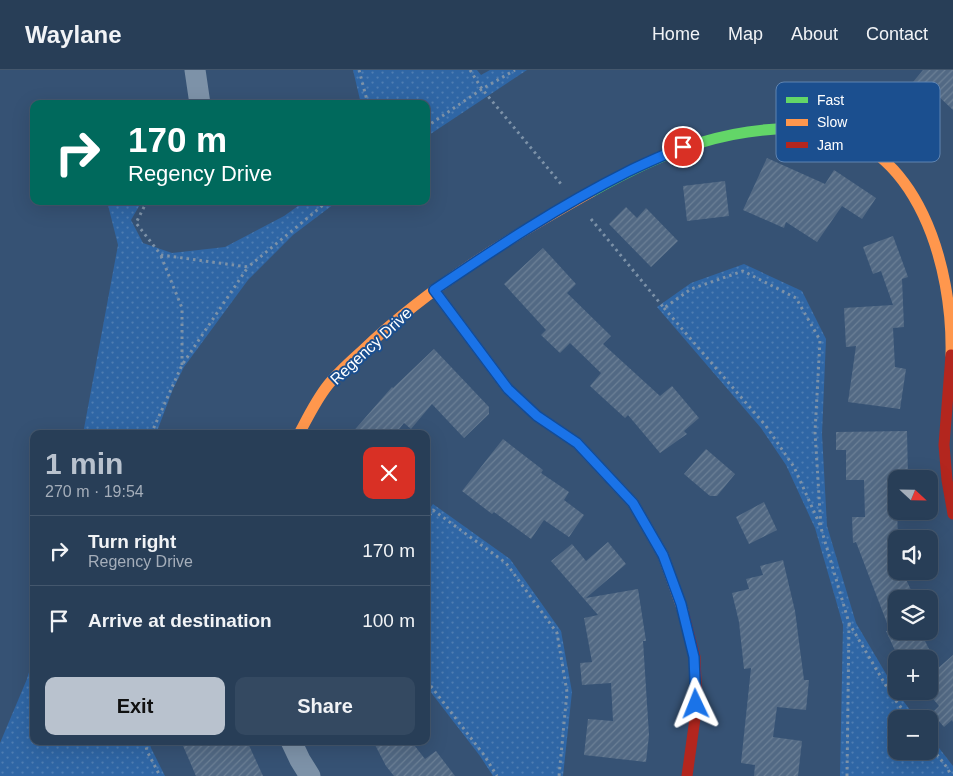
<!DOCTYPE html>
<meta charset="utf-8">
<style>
:root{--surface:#283e57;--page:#344961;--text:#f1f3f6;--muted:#a5aeba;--line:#44576d;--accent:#b9c2ce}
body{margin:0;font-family:Arial,sans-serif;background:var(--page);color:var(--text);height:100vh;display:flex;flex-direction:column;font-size:19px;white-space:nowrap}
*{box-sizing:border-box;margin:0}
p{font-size:16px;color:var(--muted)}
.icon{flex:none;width:28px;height:28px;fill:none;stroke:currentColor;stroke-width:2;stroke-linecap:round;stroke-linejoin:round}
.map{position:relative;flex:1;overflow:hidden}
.side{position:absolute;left:30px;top:360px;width:400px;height:315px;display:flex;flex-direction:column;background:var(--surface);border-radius:10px;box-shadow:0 5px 20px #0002,0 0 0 1px var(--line)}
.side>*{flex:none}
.banner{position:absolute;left:30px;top:30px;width:400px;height:105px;border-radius:10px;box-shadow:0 5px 20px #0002,0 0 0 1px var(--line);background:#00695c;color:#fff;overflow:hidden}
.needle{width:32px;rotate:112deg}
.tools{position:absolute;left:888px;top:400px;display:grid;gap:10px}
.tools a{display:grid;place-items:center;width:50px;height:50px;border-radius:10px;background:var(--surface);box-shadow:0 5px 20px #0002,0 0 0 1px var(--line);font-size:25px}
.pin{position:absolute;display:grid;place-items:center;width:42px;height:42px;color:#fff;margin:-21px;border:2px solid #fff;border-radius:50%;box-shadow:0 1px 5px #0007}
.me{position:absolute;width:55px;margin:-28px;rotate:358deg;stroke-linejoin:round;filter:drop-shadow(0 0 4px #0008)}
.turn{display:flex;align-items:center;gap:18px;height:105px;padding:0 15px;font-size:22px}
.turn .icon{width:65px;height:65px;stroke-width:2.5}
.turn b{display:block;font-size:35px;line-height:42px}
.round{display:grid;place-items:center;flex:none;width:52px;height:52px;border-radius:10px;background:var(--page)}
.overview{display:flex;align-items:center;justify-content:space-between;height:85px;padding:0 15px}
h1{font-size:30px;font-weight:800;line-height:38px;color:var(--accent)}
.action{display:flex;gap:10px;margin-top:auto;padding:10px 15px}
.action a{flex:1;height:58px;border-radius:10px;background:var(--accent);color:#111;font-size:20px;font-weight:800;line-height:58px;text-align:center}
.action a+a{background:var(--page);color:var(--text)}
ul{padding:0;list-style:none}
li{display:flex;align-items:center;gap:15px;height:70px;padding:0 15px;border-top:1px solid var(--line)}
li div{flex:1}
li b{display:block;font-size:19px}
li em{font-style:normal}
header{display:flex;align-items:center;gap:30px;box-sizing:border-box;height:70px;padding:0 25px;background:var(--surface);border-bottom:1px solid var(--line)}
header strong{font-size:24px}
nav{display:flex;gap:28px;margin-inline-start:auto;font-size:18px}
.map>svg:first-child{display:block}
</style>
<header>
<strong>Waylane</strong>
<nav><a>Home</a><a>Map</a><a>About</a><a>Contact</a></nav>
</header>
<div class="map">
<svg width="953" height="706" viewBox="0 0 953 706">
<defs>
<pattern id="park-dots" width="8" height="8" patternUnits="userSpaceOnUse" patternTransform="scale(1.25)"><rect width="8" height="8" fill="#2f66a5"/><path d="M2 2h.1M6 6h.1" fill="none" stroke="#4e7db2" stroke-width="1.8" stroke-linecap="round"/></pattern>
<pattern id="building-hatch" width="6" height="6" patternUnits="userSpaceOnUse" patternTransform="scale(1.25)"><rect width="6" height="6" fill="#526984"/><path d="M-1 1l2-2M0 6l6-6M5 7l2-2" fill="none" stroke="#6c8096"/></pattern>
</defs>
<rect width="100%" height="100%" fill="#365274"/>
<g fill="url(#park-dots)">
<polygon points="353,0 477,0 481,5 490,0 527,0 426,67 426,34 361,34"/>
<polygon points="107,131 142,131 131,150 143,173 172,183 225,177 284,146 305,131 338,131 293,165 248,210 184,297 173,319 156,364 83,364 118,175"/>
<polygon points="744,194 802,221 826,269 822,364 827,456 856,553 898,624 917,649 896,649 896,681 929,681 929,665 953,696 953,706 840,706 843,555 815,458 786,395 761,358 657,237 691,213"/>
<polygon points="433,434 510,489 561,561 572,622 563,706 493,706 480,686 426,616 426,444"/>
<polygon points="34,585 34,671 149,671 151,678 165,706 0,706 0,673 27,609"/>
</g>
<g fill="url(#building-hatch)">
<polygon points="923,0 953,0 953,40 934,22 930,26 913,12"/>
<polygon points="767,88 825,114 834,100 876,128 862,149 842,136 817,172 786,152 784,158 743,140"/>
<polygon points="725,111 729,146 687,151 683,116"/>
<polygon points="626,137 637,148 646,138 678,171 651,197 609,154"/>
<polygon points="893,166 908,207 902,209 904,257 893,258 895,297 906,299 900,339 848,332 856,276 846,277 844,238 893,235 881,201 873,204 863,177"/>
<polygon points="543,178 576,214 567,223 611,266 603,274 660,326 672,316 699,348 684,361 687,364 660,383 628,345 625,348 590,316 601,303 570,273 560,283 541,265 546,260 504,214"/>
<polygon points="434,279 489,337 489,344 464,368 432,334 411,359 404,353 395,364 351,364 392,317 393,318"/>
<polygon points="907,361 908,409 896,409 898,469 896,469 896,501 902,501 913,524 901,529 896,529 896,561 920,561 934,589 899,589 886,561 890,561 856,472 853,473 852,447 865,447 864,410 846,410 846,380 836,380 836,362"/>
<polygon points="503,369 543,400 541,403 569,422 564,430 584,445 569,467 544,450 531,469 494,442 492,444 462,421"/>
<polygon points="706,379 735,404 717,426 710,426 684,404"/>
<polygon points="764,432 777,460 749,474 736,447"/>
<polygon points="608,472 626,494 586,528 638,519 646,571 643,571 649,665 646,692 584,685 588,649 613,651 611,613 582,615 580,593 592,592 584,548 598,545 551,491 572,474 586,491"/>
<polygon points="783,490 795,541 804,610 809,610 806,640 777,637 773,667 802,671 798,706 754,706 755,695 741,693 751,598 744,599 739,552 732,523 749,519 746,509 763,505 760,496"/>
<polygon points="953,585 953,652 952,650 944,657 932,643 939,636 929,624 929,606"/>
<polygon points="181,671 247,671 263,706 196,706"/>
<polygon points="373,671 411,671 425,689 436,681 455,706 394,706 386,696"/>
</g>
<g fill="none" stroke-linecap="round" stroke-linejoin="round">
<g stroke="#7d92a8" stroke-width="3" stroke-dasharray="2.5 4" stroke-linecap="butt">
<polyline points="359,0 368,34"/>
<polyline points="470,0 482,19 561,114"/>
<polyline points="426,57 482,19 515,0"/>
<polyline points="147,131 136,153 161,185 248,197 328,131"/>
<polyline points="591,149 664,238 691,219 743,201 796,228 820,270 815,362 821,458 849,553 892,626 910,649"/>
<polyline points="161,186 182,238 182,295"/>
<polyline points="664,238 766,356 794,397 820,455"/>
<polyline points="151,364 182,295 248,197"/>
<polyline points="426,451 433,440 506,493 557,563 567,622 559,706"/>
<polyline points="426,604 430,615 484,685 497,706"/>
<polyline points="145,671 147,681 160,706"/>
<polyline points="929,674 948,699 951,706"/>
<polyline points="847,706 849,554"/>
</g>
<g stroke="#7d92a8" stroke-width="21">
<polyline points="195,0 200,34"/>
<polyline points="291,671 300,690 310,706"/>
</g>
<path stroke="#63d668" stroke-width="11" d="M591 122C662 82 733 52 817 60"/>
<g stroke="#ff974d" stroke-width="11">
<path d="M817 60C919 72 953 198 951 285"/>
<polyline points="434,220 508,319 537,346 577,373 633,433 663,485 683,541"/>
<path d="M299 364C308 347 316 330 328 315 338 302 351 291 363 280 430 216 511 167 591 122"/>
</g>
<g stroke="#b3261e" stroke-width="11">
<polyline points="951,285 944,375 947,410 953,444"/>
<polyline points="683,541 695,587 697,634 687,706"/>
</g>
</g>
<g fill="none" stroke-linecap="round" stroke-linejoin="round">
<defs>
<path id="route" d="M683 77C664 85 645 93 627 102 559 136 496 178 434 220L508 319 537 346 577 373 633 433 663 485 681 534 694 587 696 634"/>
</defs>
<use href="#route" stroke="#114b97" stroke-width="12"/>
<use href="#route" stroke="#1a73e8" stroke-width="9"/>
</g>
<g text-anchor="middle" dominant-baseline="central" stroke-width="4" stroke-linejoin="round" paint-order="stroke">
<g font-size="16" fill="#fff" stroke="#1b4f8f">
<text transform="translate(371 276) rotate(-43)">Regency Drive</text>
</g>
</g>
<rect x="776" y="12" width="164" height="80" rx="8" fill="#1b4f8f" stroke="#5f84b1" stroke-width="1"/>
<rect x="786" y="27" width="22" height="6" fill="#63d668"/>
<rect x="786" y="49" width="22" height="7" fill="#ff974d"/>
<rect x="786" y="72" width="22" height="6" fill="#b3261e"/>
<g font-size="14" fill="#fff">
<text x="817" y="35">Fast</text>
<text x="817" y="57">Slow</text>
<text x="817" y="80">Jam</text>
</g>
</svg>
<div class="tools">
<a><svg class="needle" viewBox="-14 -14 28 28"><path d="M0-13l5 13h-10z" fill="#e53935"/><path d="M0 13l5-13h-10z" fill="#a5aeba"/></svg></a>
<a><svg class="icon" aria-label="sound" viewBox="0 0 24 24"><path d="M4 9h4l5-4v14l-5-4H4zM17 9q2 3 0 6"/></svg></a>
<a><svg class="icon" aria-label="layers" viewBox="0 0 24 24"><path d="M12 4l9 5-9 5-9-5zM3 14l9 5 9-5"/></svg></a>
<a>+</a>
<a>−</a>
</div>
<div class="pin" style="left:683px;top:77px;background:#d93025"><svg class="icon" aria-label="arrive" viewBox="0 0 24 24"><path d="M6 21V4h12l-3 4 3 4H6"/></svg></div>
<svg class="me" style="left:696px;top:634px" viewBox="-20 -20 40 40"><path d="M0-17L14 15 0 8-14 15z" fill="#1a73e8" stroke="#fff" stroke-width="4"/></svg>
<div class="banner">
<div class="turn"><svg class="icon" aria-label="right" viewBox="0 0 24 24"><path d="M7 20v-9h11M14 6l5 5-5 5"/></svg><div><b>170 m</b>Regency Drive</div></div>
</div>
<section class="side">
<div class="overview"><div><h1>1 min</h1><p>270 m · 19:54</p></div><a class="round" style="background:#d93025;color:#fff"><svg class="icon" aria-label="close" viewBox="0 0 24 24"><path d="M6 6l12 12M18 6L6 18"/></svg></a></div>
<ul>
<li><svg class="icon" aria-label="right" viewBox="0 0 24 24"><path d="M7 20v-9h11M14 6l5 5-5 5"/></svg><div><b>Turn right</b><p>Regency Drive</p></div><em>170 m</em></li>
<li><svg class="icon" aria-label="arrive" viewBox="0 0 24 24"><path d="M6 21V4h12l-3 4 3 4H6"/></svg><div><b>Arrive at destination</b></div><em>100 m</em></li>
</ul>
<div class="action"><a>Exit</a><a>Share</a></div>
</section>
</div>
